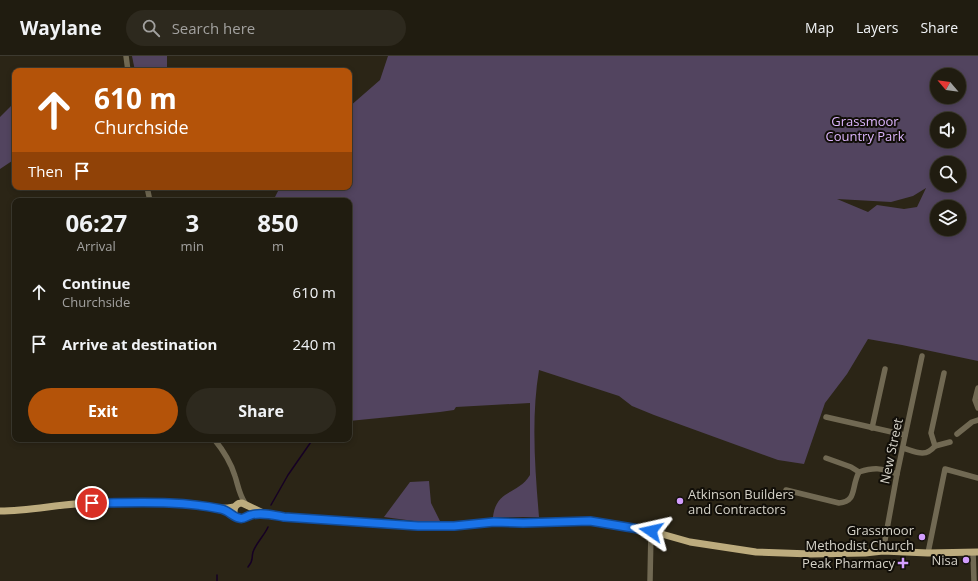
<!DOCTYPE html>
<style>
:root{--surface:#201c10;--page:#2d291e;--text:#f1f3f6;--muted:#a2a19f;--line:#3d3a30;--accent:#b45309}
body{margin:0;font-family:"Open Sans",sans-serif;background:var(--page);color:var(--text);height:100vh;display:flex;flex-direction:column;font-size:15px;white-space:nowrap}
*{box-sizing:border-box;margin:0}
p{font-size:13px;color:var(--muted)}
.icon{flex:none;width:22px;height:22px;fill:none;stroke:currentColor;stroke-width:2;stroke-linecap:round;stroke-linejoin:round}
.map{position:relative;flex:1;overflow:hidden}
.details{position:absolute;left:12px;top:142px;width:340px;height:244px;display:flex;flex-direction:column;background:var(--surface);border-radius:8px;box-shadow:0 2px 6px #0003,0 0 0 1px var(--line)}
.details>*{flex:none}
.top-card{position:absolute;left:12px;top:12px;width:340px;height:122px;border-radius:8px;box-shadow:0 2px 6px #0003,0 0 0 1px var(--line);background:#b45309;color:#fff;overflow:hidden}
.needle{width:26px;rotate:299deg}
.fabs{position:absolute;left:930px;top:12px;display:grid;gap:8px}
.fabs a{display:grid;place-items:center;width:36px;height:36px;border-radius:50%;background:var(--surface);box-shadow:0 2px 6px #0003,0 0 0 1px var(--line);font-size:20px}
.pin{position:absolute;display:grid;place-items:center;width:34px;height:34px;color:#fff;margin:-17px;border:2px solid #fff;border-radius:50%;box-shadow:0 1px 4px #0007}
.me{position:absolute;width:44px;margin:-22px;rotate:281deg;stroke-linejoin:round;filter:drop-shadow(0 0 3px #0008)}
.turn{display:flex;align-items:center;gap:14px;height:84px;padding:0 16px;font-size:18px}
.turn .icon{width:52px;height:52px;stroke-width:2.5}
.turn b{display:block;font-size:28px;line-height:34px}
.then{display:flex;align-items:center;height:38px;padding:0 16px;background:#0003;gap:8px;font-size:15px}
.eta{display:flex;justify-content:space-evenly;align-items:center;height:68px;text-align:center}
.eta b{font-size:24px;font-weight:700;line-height:28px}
.primary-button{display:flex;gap:8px;margin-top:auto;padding:8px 16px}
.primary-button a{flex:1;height:46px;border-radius:24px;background:var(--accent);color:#fff;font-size:16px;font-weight:700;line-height:46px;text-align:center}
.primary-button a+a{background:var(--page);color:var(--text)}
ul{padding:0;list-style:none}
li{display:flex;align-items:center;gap:12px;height:52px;padding:0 16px}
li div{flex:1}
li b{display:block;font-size:15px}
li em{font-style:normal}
header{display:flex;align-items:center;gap:24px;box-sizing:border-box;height:56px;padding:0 20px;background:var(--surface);border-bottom:1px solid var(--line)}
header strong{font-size:19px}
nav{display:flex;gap:22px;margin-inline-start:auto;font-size:14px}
.search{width:280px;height:36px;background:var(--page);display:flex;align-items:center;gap:10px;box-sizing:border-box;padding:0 14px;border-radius:22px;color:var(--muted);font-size:15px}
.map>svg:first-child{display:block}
</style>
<header>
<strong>Waylane</strong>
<div class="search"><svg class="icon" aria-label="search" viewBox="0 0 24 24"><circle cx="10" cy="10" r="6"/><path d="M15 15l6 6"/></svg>Search here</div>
<nav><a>Map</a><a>Layers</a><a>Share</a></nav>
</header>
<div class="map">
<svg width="978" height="525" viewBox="0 0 978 525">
<rect width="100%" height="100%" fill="#2b2516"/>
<g fill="#52445f" fill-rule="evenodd">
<polygon points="132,0 167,0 167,15 135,15"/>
<path d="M388 0H978V305L902 289 868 283 847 318 825 347 804 408 778 404 654 359 632 350 619 340 539 314C531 362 535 413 539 461H493C496 433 518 439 530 419V347L456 351 454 354 440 356 349 365V145H273L280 131H349V51L380 24ZM937 19H959V41H937ZM937 63H959V85H937ZM937 107H959V129H937ZM926 132 917 151 904 153 877 149 868 156 837 143 891 146 913 140ZM937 151H959V173H937Z"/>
<polygon points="15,46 15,103 0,113 0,61"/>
<polygon points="429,425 431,447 440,465 414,465 384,461 410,426"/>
</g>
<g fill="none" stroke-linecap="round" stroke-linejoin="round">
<g stroke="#160124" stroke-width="1.5">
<polyline points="271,449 288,419 313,383"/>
<path d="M248 511C254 504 251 504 253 496 256 487 264 480 268 471"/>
<polyline points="217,525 217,519"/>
</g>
<g stroke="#716953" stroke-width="5.5">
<polyline points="126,0 128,15"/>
<polyline points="147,131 150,145"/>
<polyline points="978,332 975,344 978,352"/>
<polyline points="826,361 905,379"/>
<polyline points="872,372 885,313"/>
<polyline points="957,378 972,366 978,364"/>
<path d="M214 383C223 394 231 407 235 420 238 429 239 438 245 447"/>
<polyline points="935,390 950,386"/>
<path d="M903 392C916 396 925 402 935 390L931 377 944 317"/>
<polyline points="826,402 851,411 859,416"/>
<path d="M786 434 839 447C857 446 851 431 859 416 875 411 881 412 897 418"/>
<polyline points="883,495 897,418 922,300"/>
<polyline points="973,496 974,525"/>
<polyline points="928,497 945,413 978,422"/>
<polyline points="650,525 651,475"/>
</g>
<g stroke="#bdac7e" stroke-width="7">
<polyline points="223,453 240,463 245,462 251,458 265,458 284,461 418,470 454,470 494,466 523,467 590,465 651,475 690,486 756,496 811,498 865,497 883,495 928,497 978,496"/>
<path d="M0 455C32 455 63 447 94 447 123 447 152 446 180 447 198 449 217 455 234 451"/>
<path d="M234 456C234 450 237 447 242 447L263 457"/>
</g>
</g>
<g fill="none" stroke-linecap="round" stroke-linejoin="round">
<defs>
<path id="route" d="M92 447C135 447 178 444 221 453 228 454 233 461 239 462 244 464 246 460 251 459 261 456 273 459 284 461L418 470H454L494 466 523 467 590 465 651 475"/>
</defs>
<use href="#route" stroke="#114b97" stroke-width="10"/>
<use href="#route" stroke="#1a73e8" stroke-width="7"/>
</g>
<g fill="#d29dfd" stroke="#110e08" stroke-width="1.5">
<circle cx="680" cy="445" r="4"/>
<circle cx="922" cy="481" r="4"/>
<circle cx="966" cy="504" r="4"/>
<path d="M901 501h4v4h4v4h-4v4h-4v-4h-4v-4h4z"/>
</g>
<g text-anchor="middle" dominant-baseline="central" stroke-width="4" stroke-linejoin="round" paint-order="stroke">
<g font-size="13" fill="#ddb6fe" stroke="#110e08">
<text x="865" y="65">Grassmoor<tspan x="865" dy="15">Country Park</tspan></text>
</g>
<g font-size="13" fill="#d5d2c8" stroke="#110e08">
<text transform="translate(891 395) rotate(-78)">New Street</text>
</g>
<g font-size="13" fill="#d5d2c8" stroke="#110e08" text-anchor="end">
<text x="688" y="438" text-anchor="start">Atkinson Builders<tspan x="688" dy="15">and Contractors</tspan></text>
<text x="914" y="474">Grassmoor<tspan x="914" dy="15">Methodist Church</tspan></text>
<text x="958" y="504">Nisa</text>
<text x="895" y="507">Peak Pharmacy</text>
</g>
</g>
</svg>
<div class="fabs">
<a><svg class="needle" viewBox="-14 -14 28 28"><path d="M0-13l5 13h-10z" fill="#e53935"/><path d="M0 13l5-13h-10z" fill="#a2a19f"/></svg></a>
<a><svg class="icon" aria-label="sound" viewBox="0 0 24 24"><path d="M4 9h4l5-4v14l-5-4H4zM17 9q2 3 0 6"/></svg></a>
<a><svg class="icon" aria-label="search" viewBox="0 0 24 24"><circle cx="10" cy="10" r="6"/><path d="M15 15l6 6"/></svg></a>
<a><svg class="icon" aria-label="layers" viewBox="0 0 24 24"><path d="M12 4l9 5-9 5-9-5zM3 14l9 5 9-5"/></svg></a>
</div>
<div class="pin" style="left:92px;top:447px;background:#d93025"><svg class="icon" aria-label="arrive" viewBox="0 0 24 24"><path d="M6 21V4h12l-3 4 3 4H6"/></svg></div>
<svg class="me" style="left:651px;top:475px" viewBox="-20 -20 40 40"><path d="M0-17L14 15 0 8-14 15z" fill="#1a73e8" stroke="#fff" stroke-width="4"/></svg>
<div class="top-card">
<div class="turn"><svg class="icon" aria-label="ahead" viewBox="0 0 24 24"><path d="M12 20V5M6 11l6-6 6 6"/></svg><div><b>610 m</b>Churchside</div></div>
<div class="then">Then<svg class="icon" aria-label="arrive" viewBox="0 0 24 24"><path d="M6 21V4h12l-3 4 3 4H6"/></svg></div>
</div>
<section class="details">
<div class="eta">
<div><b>06:27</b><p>Arrival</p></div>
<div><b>3</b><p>min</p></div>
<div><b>850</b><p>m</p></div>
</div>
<ul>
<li><svg class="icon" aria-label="ahead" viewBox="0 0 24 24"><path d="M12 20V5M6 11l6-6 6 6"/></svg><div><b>Continue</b><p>Churchside</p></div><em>610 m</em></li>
<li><svg class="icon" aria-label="arrive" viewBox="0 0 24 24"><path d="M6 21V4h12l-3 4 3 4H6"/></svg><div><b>Arrive at destination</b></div><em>240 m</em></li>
</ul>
<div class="primary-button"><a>Exit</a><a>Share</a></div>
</section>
</div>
